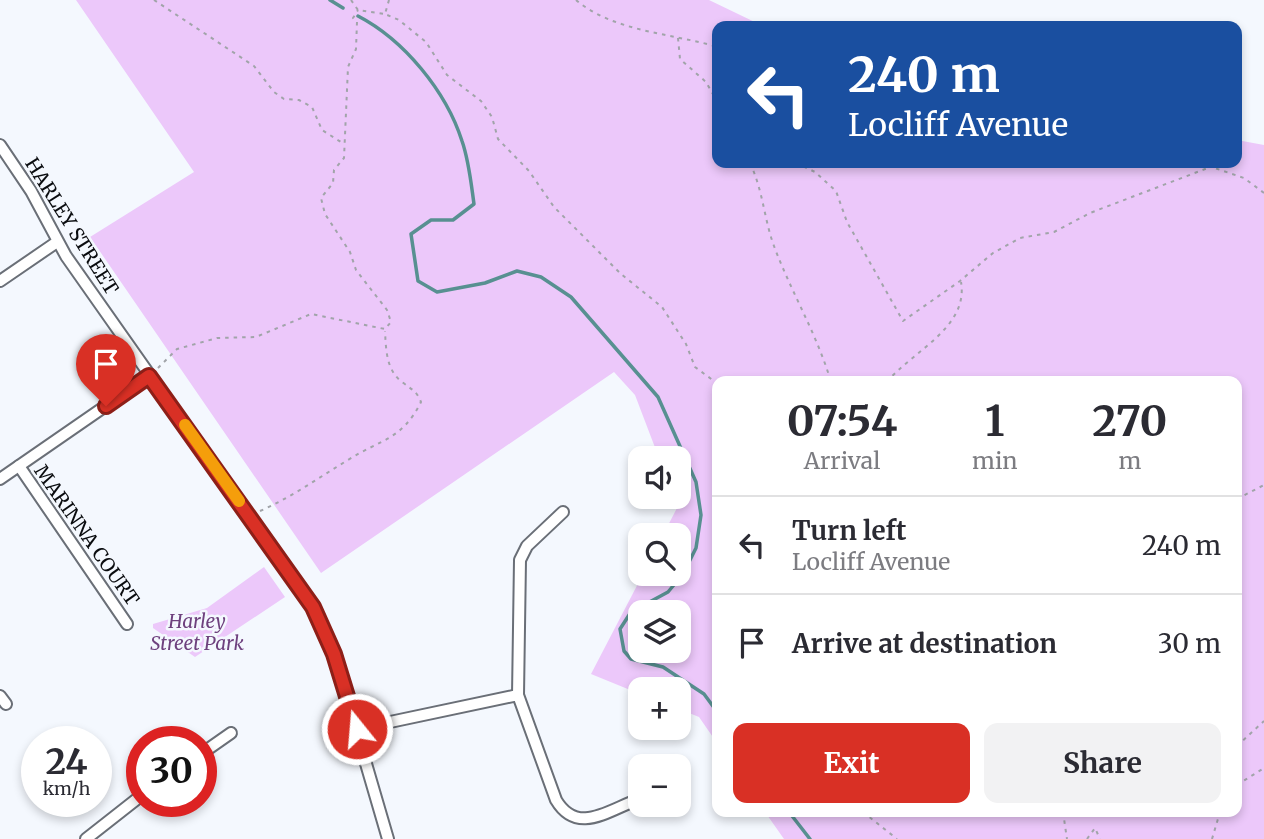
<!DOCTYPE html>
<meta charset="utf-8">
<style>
:root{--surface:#fff;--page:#f2f2f3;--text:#2b2b33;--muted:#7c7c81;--line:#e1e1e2;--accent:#d93025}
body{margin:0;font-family:Merriweather,serif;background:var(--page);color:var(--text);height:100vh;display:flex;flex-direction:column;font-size:26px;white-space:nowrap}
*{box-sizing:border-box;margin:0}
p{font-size:23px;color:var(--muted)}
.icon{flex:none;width:38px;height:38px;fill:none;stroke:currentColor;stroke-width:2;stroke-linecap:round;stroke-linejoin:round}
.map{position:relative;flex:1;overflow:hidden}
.drawer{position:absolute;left:712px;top:376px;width:530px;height:441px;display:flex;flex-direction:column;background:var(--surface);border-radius:14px;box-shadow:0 4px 10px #0003}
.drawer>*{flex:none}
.hud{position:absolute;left:712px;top:21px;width:530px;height:147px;border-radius:14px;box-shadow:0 4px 10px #0003;background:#1a4fa0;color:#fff;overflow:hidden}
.fabs{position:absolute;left:628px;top:446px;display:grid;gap:14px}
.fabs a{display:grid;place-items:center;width:63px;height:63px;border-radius:14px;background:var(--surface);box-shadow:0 4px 10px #0003;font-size:35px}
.speed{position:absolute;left:21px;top:726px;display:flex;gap:14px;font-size:35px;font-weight:700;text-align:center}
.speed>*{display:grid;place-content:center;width:91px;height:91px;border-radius:50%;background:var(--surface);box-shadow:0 4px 10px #0003;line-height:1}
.speed small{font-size:18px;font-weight:400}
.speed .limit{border:10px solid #d22;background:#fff;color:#111}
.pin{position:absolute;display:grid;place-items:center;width:60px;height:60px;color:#fff;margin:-72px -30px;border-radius:50% 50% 50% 0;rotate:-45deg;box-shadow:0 0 7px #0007}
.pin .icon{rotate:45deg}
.me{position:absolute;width:77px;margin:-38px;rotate:343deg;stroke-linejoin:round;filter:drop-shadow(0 0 5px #0008)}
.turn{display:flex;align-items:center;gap:24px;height:147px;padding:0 21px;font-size:32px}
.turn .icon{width:91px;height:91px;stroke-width:2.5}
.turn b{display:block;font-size:49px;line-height:60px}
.eta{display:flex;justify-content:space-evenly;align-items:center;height:119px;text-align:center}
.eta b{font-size:42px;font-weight:700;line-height:49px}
.primary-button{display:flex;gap:14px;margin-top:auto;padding:14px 21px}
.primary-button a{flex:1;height:80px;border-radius:14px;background:var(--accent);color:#fff;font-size:28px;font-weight:700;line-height:80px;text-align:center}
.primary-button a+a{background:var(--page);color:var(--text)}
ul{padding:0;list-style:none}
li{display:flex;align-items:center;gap:21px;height:98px;padding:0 21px;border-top:2px solid var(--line)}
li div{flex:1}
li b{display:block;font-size:26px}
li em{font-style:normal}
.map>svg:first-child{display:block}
</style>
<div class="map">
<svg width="1264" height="839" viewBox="0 0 1264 839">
<rect width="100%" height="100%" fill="#f4f8fe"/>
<g fill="#ecc8fa" fill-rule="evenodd">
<path d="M76 0H709L763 26H718V163H1237V140L1264 145V839H784L765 812H1237V382H718L717 743 699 717 679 709V690H640V694L591 674 643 574H679V536L663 535 677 508 673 497H679V458H659L635 395 614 372 321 573 90 237 194 172ZM640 612H679V651H640Z"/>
<polygon points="264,567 285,597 195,657 153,628 153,624 207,608"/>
</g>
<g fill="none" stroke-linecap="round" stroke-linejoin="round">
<g stroke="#589091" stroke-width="3.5">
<polyline points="330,0 343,8"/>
<path d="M358 16C404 40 446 91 462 141 469 161 471 183 474 204L453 220H431L411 234 418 281 437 292 485 283 517 271 541 277 571 297 658 397 696 482 701 515 696 548 683 574 668 592 631 612 620 629 624 651 631 659 663 667 704 694 718 713"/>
<polyline points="789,812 810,839"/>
</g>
<defs>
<g id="minor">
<polyline points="0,145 31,191 66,256 313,607 334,654 388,839"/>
<polyline points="0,281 57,242"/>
<polyline points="19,466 127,624"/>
<polyline points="0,479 149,376"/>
<polyline points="518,695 520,560 527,546 563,512"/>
<polyline points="0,696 6,704"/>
<path d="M357 729 518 695 556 800C578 837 611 808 640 799"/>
<polyline points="201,754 231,733"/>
<polyline points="86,839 142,795"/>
</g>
</defs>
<use href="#minor" stroke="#6a6f77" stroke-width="14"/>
<g stroke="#a1a4a9" stroke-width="2" stroke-dasharray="3.5 5" stroke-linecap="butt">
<polyline points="154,0 254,66 274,92 284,99 299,100 312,107 322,130 344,144"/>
<polyline points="351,0 358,10 385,14"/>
<polyline points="389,0 385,14 399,20 426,42 447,75 481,101 492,117 498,139 529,171 554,207 621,274 662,307 686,344 695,367 718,384"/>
<path d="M576 0C614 32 671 33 718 47"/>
<polyline points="678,38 680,59 706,82 718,103"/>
<path d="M750 163C763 190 764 219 774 246 791 292 817 334 831 382"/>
<polyline points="796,163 815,172 836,191 847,222 903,321 960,281 993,253 1020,238 1054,232 1090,213 1213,166"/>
<polyline points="1200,163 1244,178 1264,193"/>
<polyline points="158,368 177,349 217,338 256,337 311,314 385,329 391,322 387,310 356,270 350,252 325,214 321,198 333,183 334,170 344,158 348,67 356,49 357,22 353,18 358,10"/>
<path d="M887 382C911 352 969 328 961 282"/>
<polyline points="1237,499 1264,485"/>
<path d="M260 511C292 497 318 478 348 460 381 439 402 440 421 402 416 390 412 390 402 382 386 370 386 349 385 331"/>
<polyline points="1237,746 1264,721"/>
<polyline points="1237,785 1264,768"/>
<polyline points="863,812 897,839"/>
<polyline points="1063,812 1067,839"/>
<polyline points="1087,839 1095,828 1100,839"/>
<polyline points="1212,839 1220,812"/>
</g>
<use href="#minor" stroke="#fff" stroke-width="10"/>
</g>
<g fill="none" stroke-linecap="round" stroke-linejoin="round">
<defs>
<polyline id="route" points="106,406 149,376 313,607 334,654 357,729"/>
</defs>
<use href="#route" stroke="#8d1f18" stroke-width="18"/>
<use href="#route" stroke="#d93025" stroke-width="12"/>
<polyline stroke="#f59e0b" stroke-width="12" points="185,425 239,501"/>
</g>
<g text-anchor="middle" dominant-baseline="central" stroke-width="5" stroke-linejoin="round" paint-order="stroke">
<g font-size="19" fill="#0a0c0f" stroke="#f4f8fe">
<text transform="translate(72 226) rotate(58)">HARLEY STREET</text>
<text transform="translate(87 535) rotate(55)">MARINNA COURT</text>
</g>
<g font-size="19" font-style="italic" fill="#6e417e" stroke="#f4f8fe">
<text x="197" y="621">Harley<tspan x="197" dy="22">Street Park</tspan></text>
</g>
</g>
</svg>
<div class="fabs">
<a><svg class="icon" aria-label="sound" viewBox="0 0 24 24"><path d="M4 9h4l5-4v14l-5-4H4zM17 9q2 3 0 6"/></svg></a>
<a><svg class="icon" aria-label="search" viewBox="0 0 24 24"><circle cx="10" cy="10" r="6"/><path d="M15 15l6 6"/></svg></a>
<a><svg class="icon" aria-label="layers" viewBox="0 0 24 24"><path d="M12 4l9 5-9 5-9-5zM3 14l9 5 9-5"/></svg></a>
<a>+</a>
<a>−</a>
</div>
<div class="speed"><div>24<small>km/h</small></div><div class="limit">30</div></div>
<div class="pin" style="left:106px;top:406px;background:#d93025"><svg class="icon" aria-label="arrive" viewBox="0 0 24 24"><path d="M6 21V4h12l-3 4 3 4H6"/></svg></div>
<svg class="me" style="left:357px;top:729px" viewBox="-20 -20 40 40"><circle r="17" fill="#d93025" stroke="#fff" stroke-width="3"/><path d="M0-11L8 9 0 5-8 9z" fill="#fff"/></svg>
<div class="hud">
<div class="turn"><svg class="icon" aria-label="left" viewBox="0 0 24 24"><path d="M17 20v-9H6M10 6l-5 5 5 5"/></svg><div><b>240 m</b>Locliff Avenue</div></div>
</div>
<section class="drawer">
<div class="eta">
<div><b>07:54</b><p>Arrival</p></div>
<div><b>1</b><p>min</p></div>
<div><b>270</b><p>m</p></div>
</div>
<ul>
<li><svg class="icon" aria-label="left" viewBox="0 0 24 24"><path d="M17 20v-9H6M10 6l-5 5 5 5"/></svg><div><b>Turn left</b><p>Locliff Avenue</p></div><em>240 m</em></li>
<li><svg class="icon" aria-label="arrive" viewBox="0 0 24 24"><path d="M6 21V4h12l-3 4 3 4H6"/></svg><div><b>Arrive at destination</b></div><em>30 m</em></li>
</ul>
<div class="primary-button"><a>Exit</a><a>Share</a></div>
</section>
</div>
